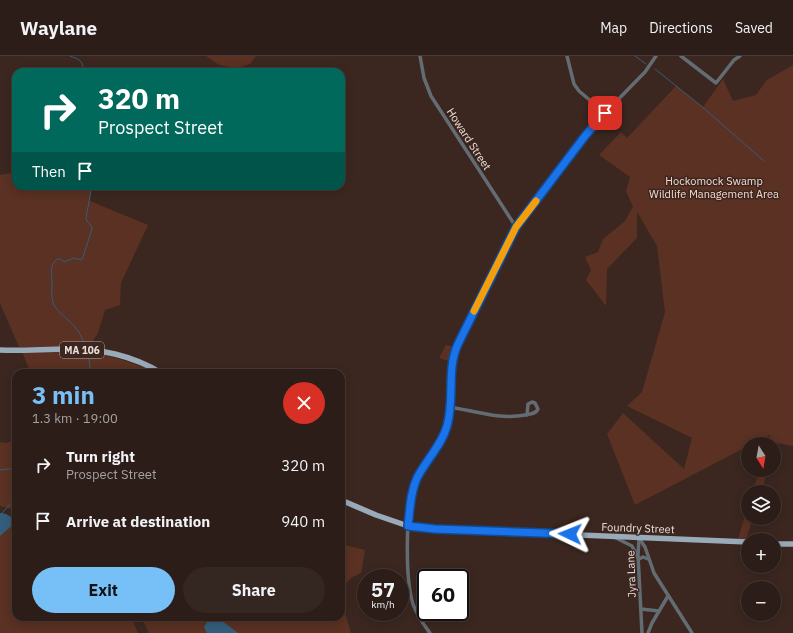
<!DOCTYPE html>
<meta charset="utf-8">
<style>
:root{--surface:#2c1d18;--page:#342621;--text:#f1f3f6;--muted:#a6a2a2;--line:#483b37;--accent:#77bff7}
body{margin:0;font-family:"IBM Plex Sans",sans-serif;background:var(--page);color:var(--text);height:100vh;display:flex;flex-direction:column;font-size:15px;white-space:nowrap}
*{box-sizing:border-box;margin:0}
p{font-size:13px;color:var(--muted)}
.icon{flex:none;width:22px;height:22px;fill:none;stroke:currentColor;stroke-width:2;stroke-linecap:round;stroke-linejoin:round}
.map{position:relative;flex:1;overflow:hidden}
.panel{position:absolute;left:12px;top:313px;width:333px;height:252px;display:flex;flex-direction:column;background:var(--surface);border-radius:12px;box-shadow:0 2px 10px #0003,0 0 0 1px var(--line)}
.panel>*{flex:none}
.banner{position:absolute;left:12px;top:12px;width:333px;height:122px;border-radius:12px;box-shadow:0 2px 10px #0003,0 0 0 1px var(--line);background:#00695c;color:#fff;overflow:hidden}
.needle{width:26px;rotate:169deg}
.controls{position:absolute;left:741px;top:381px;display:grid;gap:8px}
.controls a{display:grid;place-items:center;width:40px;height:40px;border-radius:50%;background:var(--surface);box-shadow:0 2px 10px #0003,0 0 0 1px var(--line);font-size:20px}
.speed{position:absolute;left:357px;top:513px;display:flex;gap:8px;font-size:20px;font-weight:700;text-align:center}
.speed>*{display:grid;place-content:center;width:52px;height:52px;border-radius:50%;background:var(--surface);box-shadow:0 2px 10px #0003,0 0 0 1px var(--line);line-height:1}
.speed small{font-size:10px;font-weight:400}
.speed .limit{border:2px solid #111;border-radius:6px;background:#fff;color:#111}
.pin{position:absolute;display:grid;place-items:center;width:34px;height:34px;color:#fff;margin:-17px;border-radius:8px;box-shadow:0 2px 6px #0006}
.me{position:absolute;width:44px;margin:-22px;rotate:272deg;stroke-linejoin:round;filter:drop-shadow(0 0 3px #0008)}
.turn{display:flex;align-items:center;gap:14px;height:84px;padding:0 20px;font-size:18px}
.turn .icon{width:52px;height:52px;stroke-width:2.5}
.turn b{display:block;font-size:28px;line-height:34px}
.then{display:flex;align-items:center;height:38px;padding:0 20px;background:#0003;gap:8px;font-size:15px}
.round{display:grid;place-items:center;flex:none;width:42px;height:42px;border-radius:21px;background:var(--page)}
.summary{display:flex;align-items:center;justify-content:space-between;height:68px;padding:0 20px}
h1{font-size:24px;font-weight:800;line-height:30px;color:var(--accent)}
.action{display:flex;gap:8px;margin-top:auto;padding:8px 20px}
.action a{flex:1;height:46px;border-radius:24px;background:var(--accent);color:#111;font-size:16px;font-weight:800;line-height:46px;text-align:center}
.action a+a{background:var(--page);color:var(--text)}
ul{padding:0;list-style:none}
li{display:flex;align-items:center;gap:12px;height:56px;padding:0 20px}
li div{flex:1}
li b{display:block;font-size:15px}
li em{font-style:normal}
header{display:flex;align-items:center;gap:24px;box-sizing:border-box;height:56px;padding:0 20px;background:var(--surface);border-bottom:1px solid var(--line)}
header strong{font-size:19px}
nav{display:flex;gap:22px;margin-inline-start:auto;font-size:14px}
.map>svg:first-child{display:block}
</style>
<header>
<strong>Waylane</strong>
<nav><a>Map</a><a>Directions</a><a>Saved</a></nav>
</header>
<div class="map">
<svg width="793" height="577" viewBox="0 0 793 577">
<rect width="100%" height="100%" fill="#3b2720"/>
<g fill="#5a3122">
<polygon points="206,0 256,0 250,8 236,12 219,9"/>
<polygon points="793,9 793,390 777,387 774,397 774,388 768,388 770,379 752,388 748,388 748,390 635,449 607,378 623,357 684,413 692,382 627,350 642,336 665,256 657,190 637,156 637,182 607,213 606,250 586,224 591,214 585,201 598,196 603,183 625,165 633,151 626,135 630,121 599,99 621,76 627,82 676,30 703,51 723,23 733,45 756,39 767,24"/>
<polygon points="16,116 16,130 92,130 90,145 148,169 121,227 120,249 105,254 98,277 89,291 19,291 0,247 0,119"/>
<polygon points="446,289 454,291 449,305 439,302"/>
<path d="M73 295C107 298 125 303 156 317H31L22 296Z"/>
<polygon points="16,384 16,461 12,453 0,450 0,386 6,387"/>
<polygon points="760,414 768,414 761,436 752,436"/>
<polygon points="748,450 748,462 753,462 746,484 738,483"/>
<polygon points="16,465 16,561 131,561 138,577 0,577 0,480"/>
<path d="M341 488 365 494 361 517C358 519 353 520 350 523 335 537 347 560 351 577H149L141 561H341Z"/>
</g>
<g fill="#345d7b">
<path d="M0 457C7 457 14 461 14 468L0 480Z"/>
<polygon points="209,561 217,561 238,577 207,577 204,571 209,563"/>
</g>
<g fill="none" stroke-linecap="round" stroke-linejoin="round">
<g stroke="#345d7b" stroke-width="1">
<path d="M70 0C81 4 82 4 84 16"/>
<polyline points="635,0 646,8"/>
<polyline points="655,13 700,49 764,105"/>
<path d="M85 288C82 283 80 277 76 272 69 263 58 258 53 247 51 239 52 233 52 226 52 217 49 210 57 203H60L64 206 74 202 81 204 83 201 92 173V171L87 165 86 162 92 130"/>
<polyline points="88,297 91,317"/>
<polyline points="0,414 16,412"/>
<polyline points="2,457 16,442"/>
</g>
<g stroke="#646c73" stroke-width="3.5">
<polyline points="420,0 424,22 431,40 516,171"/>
<polyline points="567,0 574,28 579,35 605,57"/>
<polyline points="681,0 716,27 734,4 740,0"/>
<path d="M450 351C474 355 501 364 525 359 530 358 536 358 538 353L535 347 532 346 528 348 527 359"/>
<polyline points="616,482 632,490 639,503 643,501 648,503"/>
<polyline points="639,482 645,491 654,517 692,577"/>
<polyline points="639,483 638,499 642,577"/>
<polyline points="641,553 659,555"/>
<path d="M430 577C423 568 417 559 413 548 405 522 405 450 416 425 425 405 442 390 447 370 454 344 447 316 456 291L516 171 585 81 605 57 645 16 656 0"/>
<polyline points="648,577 652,567 668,540"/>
</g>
<g stroke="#99abb9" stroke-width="5.5">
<path d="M0 294C22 295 45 293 67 293 99 292 134 300 161 317"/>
<polyline points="341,444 376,459 408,470 435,473 748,486"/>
<polyline points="774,488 793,488"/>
</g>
</g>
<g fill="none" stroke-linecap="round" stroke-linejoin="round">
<defs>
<path id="route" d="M570 478 435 473 408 470C410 454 410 437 417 422 426 404 442 389 447 370 455 343 446 314 458 288L516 171 585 80 605 57"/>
</defs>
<use href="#route" stroke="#114b97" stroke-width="10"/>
<use href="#route" stroke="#1a73e8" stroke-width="7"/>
<polyline stroke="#f59e0b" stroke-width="7" points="474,255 516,171 536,145"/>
</g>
<g text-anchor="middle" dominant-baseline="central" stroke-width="3" stroke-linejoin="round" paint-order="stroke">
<rect fill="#3b2720" stroke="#b8a8a3" stroke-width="1" x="60" y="286" width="44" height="16" rx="3"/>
<g font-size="10" font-weight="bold" fill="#eee0db">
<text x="82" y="294">MA 106</text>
</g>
<g font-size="11" fill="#eee0db" stroke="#3b2720">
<text transform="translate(469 83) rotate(57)">Howard Street</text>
<text transform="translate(638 472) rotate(2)">Foundry Street</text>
<text transform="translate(631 518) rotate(-92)">Jyra Lane</text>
</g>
<g font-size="11" fill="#f9d9ce" stroke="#3b2720">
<text x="714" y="125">Hockomock Swamp<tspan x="714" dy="13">Wildlife Management Area</tspan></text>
</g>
</g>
</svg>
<div class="controls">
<a><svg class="needle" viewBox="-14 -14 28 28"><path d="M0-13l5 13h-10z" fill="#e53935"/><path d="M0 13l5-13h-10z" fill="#a6a2a2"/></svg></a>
<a><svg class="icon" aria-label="layers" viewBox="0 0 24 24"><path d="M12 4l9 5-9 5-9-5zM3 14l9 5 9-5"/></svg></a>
<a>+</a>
<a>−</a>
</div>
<div class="speed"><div>57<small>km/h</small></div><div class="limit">60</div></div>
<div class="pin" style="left:605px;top:57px;background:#d93025"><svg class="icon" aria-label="arrive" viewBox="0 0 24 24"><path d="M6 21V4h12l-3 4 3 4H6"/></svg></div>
<svg class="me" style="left:570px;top:478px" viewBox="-20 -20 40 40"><path d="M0-17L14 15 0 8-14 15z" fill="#1a73e8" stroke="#fff" stroke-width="4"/></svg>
<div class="banner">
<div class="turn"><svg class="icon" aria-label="right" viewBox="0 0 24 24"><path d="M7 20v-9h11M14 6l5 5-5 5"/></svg><div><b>320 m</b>Prospect Street</div></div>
<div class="then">Then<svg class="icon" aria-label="arrive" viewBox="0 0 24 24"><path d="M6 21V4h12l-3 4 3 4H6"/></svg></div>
</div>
<section class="panel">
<div class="summary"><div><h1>3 min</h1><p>1.3 km · 19:00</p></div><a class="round" style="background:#d93025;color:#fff"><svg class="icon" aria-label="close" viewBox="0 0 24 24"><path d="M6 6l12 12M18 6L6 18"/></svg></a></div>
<ul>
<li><svg class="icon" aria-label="right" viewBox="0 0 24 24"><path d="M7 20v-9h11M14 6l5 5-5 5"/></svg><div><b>Turn right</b><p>Prospect Street</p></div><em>320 m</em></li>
<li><svg class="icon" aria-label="arrive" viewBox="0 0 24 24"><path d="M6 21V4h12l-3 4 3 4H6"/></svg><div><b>Arrive at destination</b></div><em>940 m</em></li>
</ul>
<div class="action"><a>Exit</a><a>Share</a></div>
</section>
</div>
